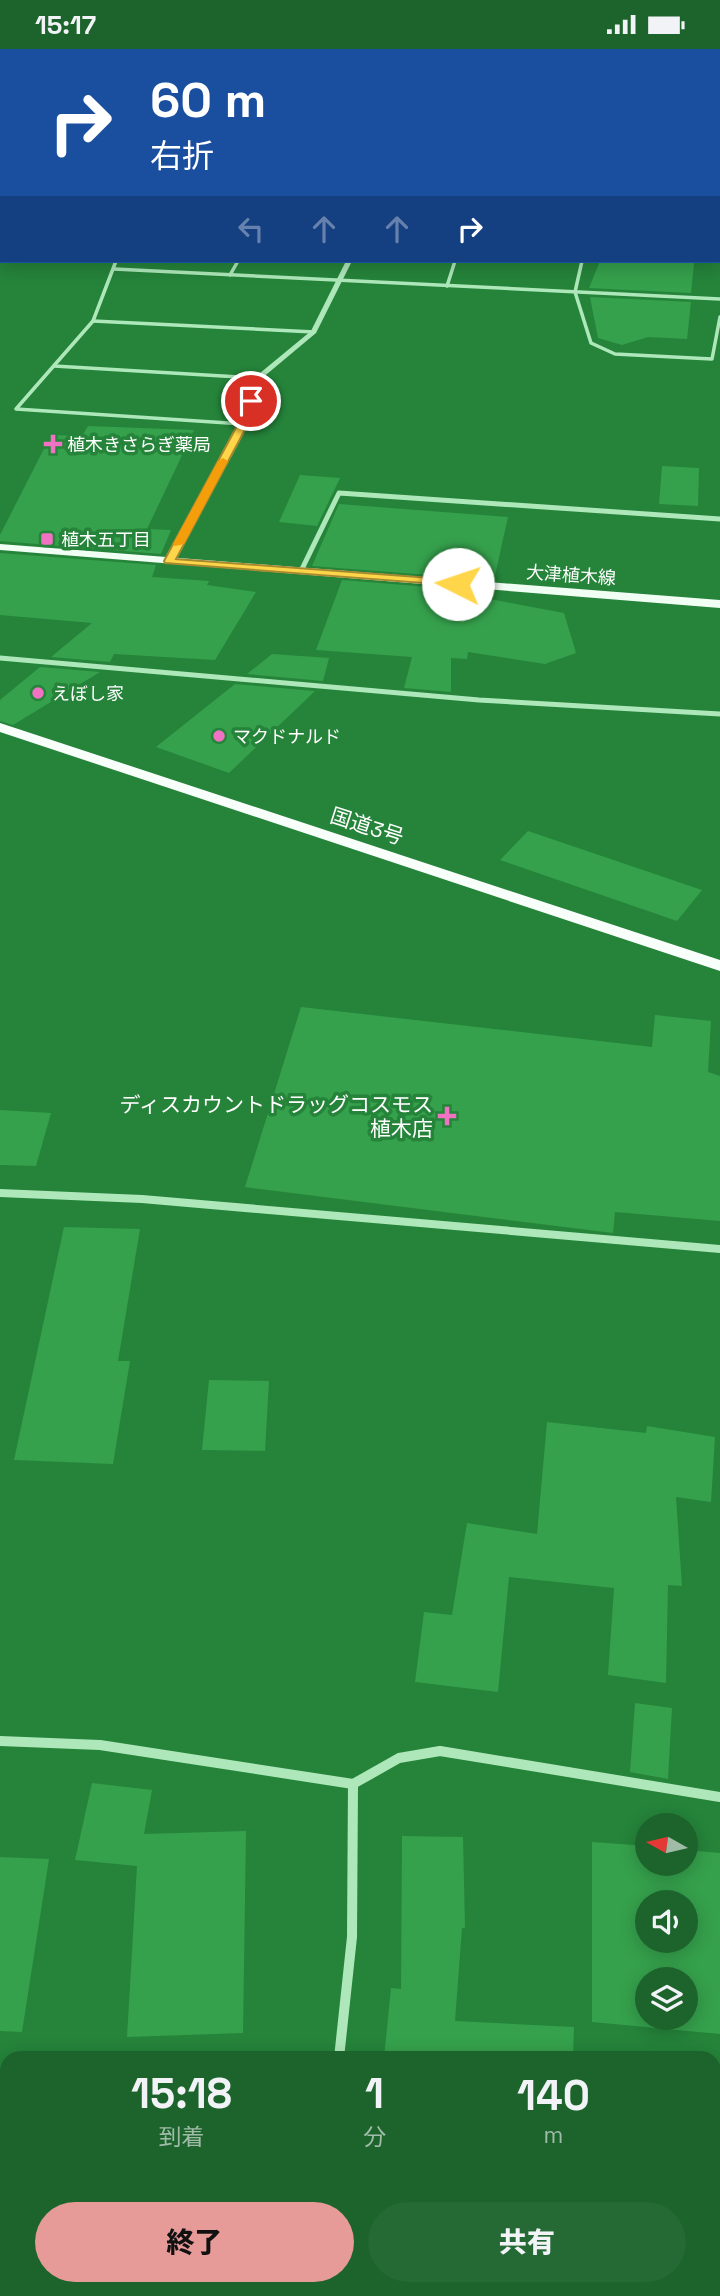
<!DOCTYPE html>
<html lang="ja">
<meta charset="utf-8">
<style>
:root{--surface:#1c632c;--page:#256934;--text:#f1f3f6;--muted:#a0bca9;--accent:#e69b98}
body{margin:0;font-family:"Space Grotesk","Noto Sans JP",sans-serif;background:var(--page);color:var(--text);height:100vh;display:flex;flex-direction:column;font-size:26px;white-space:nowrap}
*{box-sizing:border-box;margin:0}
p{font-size:23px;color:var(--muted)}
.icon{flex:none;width:38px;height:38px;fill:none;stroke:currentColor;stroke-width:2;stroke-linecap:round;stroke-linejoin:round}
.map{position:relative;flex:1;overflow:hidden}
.panel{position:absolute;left:0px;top:2002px;width:721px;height:245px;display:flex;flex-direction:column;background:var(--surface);border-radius:21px 21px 0 0;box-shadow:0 4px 18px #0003}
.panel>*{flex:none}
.banner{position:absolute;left:0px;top:0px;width:721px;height:214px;box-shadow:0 4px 18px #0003;background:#1a4fa0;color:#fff;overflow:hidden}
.needle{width:46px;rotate:278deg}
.buttons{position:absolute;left:635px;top:1764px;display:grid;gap:14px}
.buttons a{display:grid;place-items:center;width:63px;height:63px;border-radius:50%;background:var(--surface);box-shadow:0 4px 18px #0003;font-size:35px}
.pin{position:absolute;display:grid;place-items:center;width:60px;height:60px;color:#fff;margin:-30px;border:4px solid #fff;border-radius:50%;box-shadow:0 2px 7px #0007}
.me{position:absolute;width:77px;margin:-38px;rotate:274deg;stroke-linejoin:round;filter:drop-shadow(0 0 5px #0008)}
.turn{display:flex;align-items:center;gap:24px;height:147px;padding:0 35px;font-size:32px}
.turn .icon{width:91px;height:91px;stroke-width:2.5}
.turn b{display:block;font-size:49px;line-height:60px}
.lanes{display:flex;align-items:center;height:66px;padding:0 35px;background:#0003;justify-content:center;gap:35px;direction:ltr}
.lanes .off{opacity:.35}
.eta{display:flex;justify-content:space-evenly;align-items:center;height:119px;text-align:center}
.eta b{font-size:42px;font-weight:800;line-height:49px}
.primary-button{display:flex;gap:14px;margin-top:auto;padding:14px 35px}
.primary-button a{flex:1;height:80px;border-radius:42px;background:var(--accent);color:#111;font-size:28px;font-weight:800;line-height:80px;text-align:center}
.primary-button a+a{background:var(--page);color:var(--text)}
.status{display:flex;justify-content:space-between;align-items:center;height:49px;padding:0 35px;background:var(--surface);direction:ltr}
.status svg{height:19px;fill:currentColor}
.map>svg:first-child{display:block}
</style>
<div class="status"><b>15:17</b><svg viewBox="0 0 49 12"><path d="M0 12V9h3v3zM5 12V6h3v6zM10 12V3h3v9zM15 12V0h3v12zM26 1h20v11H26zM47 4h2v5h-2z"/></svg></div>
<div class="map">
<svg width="720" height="2247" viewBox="0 0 720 2247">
<rect width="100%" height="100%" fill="#25843a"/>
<g fill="#35a14c" fill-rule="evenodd">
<polygon points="600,212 694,214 691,244 589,239"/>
<polygon points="590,248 691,253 687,290 648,288 622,296 598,289"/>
<polygon points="88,377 194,381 147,480 171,481 161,505 0,492 0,486 51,386 82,387"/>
<polygon points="662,417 699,419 698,457 659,455"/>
<polygon points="300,426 340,429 317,477 279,473"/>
<polygon points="339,455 508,468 494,531 312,517"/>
<polygon points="0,504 156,516 152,528 209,532 207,536 256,543 215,611 114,605 110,613 51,608 92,574 0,566"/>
<polygon points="342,531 491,543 490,550 564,564 576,604 545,615 468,603 467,610 451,609 451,643 404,639 412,608 316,601"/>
<polygon points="272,605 329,609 323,632 247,625"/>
<polygon points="40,618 100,623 13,676 0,672 0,651"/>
<polygon points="235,635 315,642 229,724 156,698"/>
<polygon points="528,782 702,841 677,872 500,811"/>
<polygon points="301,958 652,998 655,966 711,972 708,1023 720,1027 720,1172 615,1163 613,1184 245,1138"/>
<polygon points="0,1061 51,1064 36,1117 0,1116"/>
<polygon points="64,1178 140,1180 118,1312 130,1312 113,1415 14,1411"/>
<polygon points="209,1331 269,1332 265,1402 202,1401"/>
<polygon points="547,1373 646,1384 647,1377 715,1388 711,1453 676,1448 682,1537 668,1536 666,1634 608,1626 614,1539 509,1528 498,1643 415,1633 424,1563 452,1566 467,1474 537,1485"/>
<polygon points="635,1654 672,1659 668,1730 630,1723"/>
<polygon points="92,1734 152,1741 144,1785 246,1782 243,1984 127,1988 137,1817 75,1811"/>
<polygon points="402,1787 463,1788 465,1879 462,1879 455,1972 574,1978 573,2009 384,2009 391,1939 401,1940"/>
<path d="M592 1793 648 1797V1815H686V1801L720 1804V1985L592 1973ZM648 1853H686V1892H648ZM648 1930H686V1969H648Z"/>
<polygon points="0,1808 49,1810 22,1983 0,1982"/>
</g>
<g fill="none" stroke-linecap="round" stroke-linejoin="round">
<g stroke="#aee8ba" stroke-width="3.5">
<polyline points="719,196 720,206"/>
<polyline points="116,212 93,272 16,360 243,375"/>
<polyline points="582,212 575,243 591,294 615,305 712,310 720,268"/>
<polyline points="114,220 720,250"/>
<polyline points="230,226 238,212"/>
<polyline points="447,237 455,212"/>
<polyline points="93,272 314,283"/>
<polyline points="54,317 258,329"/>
</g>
<g stroke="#aee8ba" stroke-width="5">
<polyline points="301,522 339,444 720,470"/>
<polyline points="0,609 479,651 720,665"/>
</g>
<polyline stroke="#aee8ba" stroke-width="8" points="0,1144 142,1150 720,1200"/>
<g stroke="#aee8ba" stroke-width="10">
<polyline points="0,1692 100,1696 353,1735 352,1888 339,2009"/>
<polyline points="353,1735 399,1709 440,1702 720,1748"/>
<polyline points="304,2247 305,2240"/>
</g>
<g fill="#aee8ba" fill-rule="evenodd">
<rect x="0" y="29" width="2" height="4"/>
<polygon points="346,212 352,212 316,284 261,330 247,375 173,512 166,514 165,512 239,375 254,329 311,282"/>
</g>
<polygon fill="#f0fef4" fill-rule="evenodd" points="0,495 720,551 720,559 0,501"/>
<polygon fill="#f8fefa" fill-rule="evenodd" points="0,674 720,911 720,922 0,683"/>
</g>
<polygon fill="#ffd54a" stroke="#a68a30" stroke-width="2" points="251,349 255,352 248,375 176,510 458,531 462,532 462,537 165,514 164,512 238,375 246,352"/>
<polygon fill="#f59e0b" points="223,409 228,412 184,495 175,497 173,495 218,412"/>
<g fill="#f172c2" stroke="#25843a" stroke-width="2.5">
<path d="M49.5 384.5h7v7h7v7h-7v7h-7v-7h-7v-7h7z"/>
<rect x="40" y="483" width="14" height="14" rx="3.5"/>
<circle cx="38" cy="644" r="7"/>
<circle cx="219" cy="687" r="7"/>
<path d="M443.5 1056.5h7v7h7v7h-7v7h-7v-7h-7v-7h7z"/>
</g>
<g text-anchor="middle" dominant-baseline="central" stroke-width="7" stroke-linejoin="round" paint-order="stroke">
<g font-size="18" fill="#fff" stroke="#25843a" text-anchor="start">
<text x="67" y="395">植木きさらぎ薬局</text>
<text x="61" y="490">植木五丁目</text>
<text x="52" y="644">えぼし家</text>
<text x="233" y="687">マクドナルド</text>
</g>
<g font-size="18" fill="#fff" stroke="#25843a">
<text transform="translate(571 526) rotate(4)">大津植木線</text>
</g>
<g font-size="21" fill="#fff" stroke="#25843a">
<text transform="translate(367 777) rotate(18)">国道3号</text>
</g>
<g font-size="21" fill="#fff" stroke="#25843a" text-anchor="end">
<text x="433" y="1055">ディスカウントドラッグコスモス<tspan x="433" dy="24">植木店</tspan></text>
</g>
</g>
</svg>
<div class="buttons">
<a><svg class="needle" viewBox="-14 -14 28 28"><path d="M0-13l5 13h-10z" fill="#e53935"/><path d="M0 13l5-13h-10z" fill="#a0bca9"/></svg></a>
<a><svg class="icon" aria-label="sound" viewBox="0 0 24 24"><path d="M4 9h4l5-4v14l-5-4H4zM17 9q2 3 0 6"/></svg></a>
<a><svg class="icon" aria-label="layers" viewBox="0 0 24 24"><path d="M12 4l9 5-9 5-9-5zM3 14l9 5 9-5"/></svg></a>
</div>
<div class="pin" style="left:251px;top:352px;background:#d93025"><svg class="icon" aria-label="arrive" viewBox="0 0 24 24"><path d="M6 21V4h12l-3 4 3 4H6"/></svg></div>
<svg class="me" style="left:458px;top:535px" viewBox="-20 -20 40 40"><circle r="19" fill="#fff"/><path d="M0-13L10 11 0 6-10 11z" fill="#ffd54a"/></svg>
<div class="banner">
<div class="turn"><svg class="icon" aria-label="right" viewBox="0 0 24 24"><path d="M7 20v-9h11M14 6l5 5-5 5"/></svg><div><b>60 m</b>右折</div></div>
<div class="lanes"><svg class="icon off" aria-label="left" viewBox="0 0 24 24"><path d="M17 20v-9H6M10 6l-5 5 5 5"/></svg><svg class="icon off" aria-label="ahead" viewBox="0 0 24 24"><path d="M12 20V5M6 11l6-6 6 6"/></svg><svg class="icon off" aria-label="ahead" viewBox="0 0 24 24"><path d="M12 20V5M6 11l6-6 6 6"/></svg><svg class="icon" aria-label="right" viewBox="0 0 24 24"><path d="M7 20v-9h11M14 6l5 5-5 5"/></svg></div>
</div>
<section class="panel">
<div class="eta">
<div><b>15:18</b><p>到着</p></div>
<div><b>1</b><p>分</p></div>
<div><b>140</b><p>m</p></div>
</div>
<div class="primary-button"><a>終了</a><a>共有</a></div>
</section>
</div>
